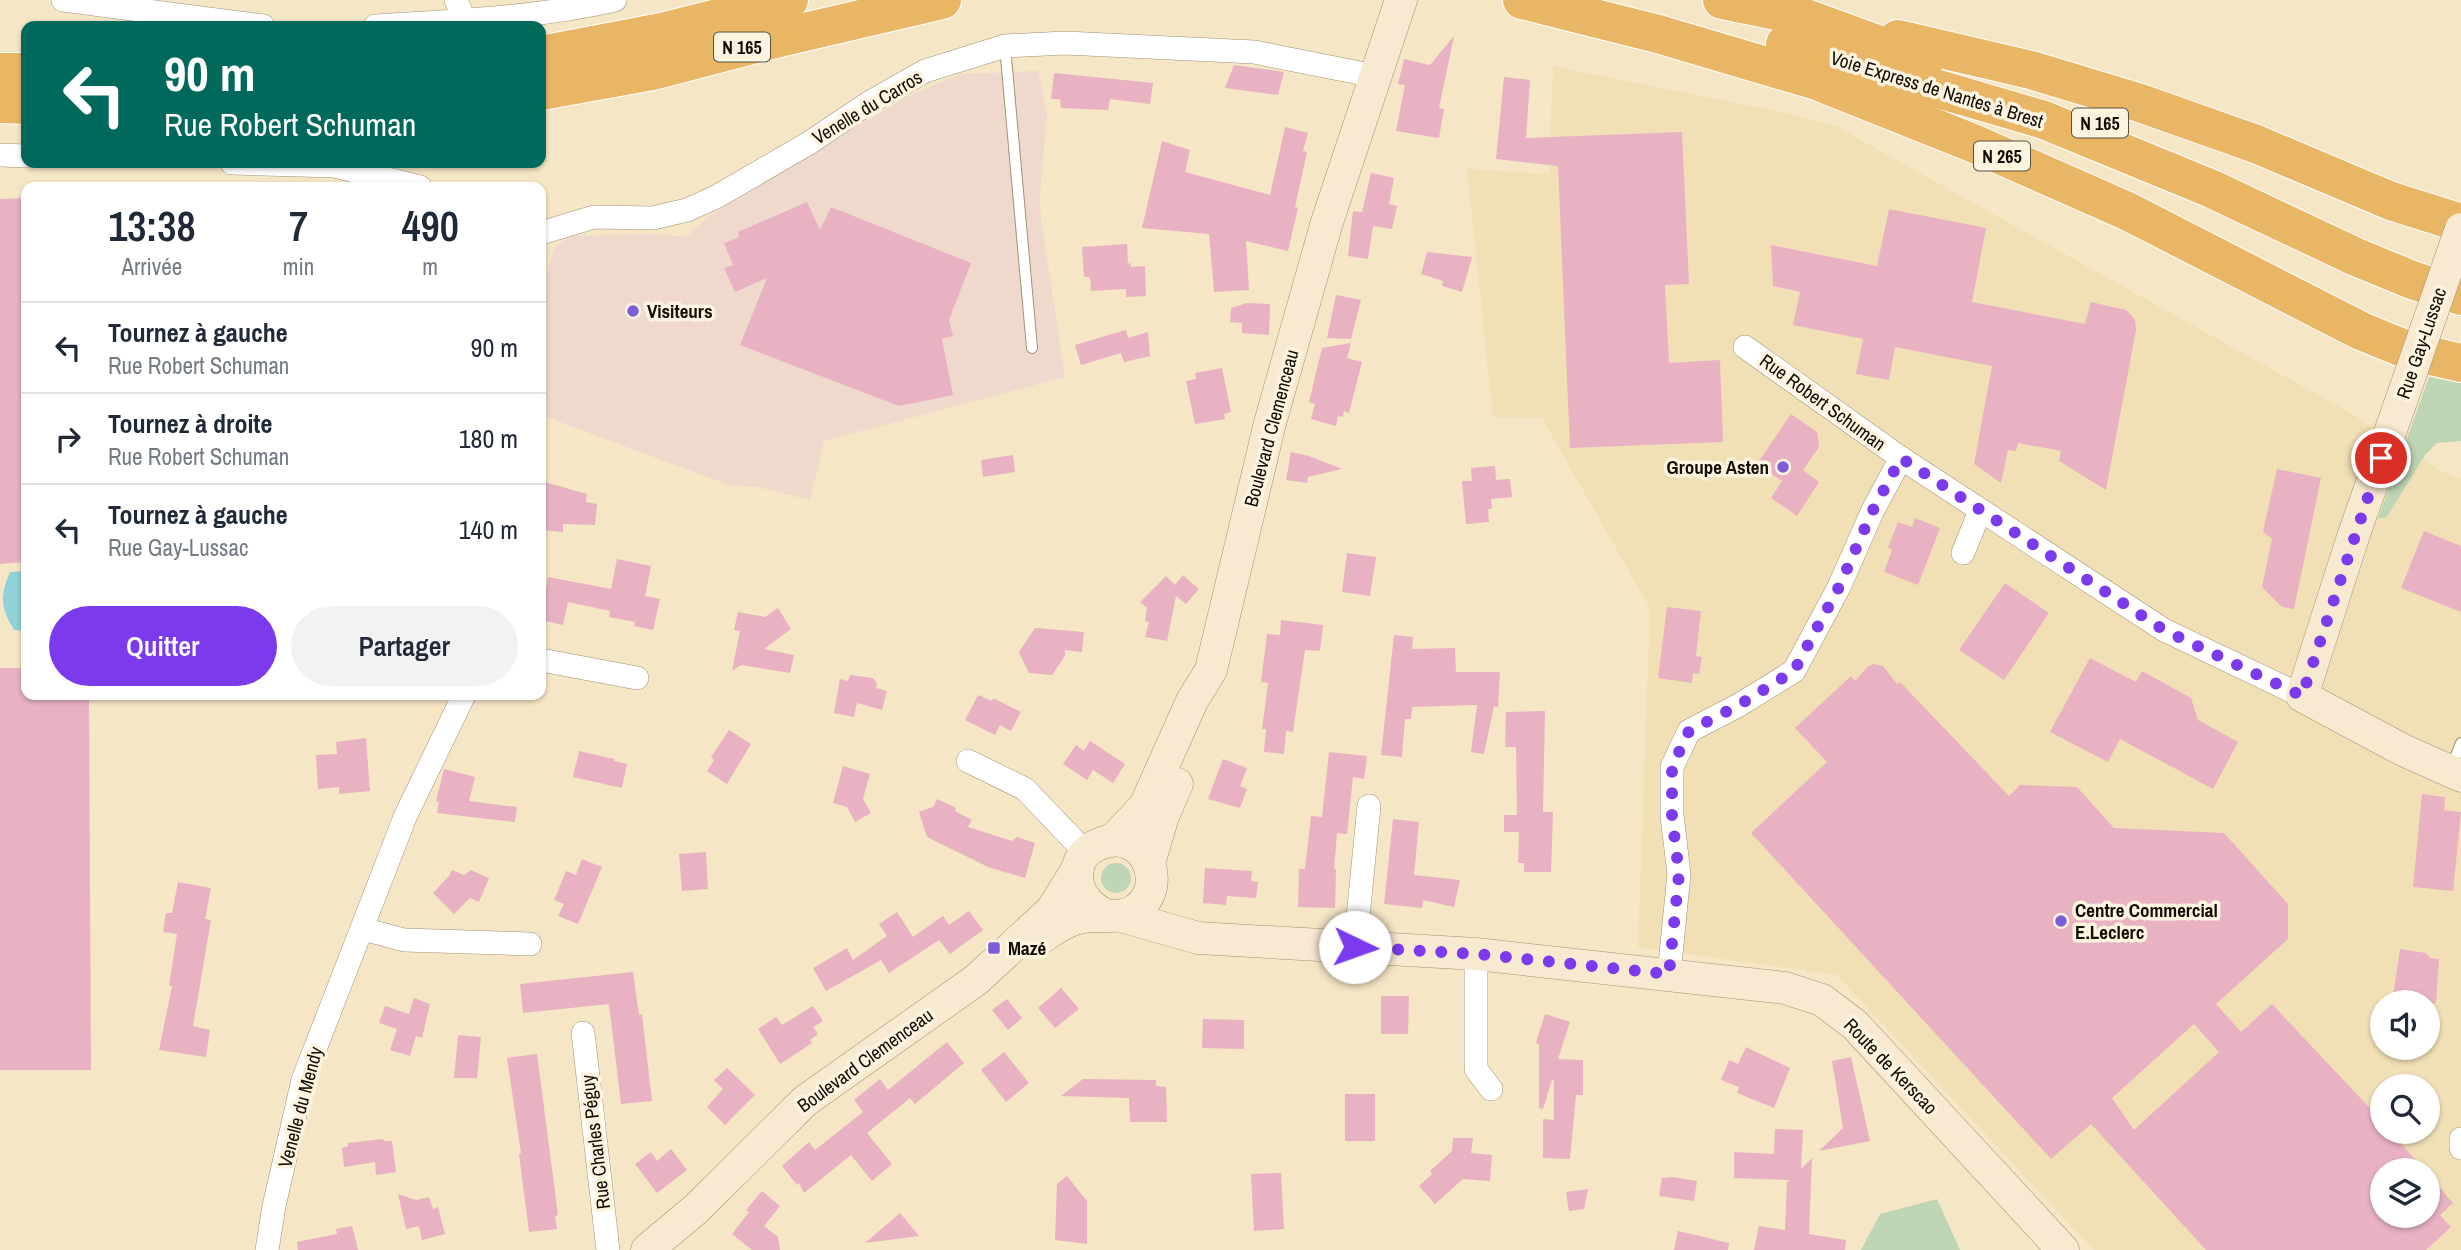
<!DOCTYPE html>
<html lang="fr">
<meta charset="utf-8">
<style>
:root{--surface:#fff;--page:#f2f2f3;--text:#1f2937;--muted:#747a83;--line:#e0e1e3;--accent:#7c3aed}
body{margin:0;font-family:"Archivo Narrow",sans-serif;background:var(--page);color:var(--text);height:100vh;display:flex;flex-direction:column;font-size:26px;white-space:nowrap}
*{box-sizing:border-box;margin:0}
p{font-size:23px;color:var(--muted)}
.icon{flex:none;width:38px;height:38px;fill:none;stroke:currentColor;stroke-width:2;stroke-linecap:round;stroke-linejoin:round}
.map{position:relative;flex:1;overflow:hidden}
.drawer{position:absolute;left:21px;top:182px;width:525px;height:518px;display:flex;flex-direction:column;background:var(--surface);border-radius:14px;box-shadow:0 2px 5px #0004}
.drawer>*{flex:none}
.hud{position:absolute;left:21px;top:21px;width:525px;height:147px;border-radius:14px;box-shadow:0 2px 5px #0004;background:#00695c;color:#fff;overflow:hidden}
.buttons{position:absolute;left:2370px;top:990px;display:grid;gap:14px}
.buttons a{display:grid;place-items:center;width:70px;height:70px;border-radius:50%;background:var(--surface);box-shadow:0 2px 5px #0004;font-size:35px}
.pin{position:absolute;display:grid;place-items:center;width:60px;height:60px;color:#fff;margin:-30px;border:4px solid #fff;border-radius:50%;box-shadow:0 2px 7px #0007}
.me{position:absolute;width:77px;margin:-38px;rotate:93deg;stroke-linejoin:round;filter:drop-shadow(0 0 5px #0008)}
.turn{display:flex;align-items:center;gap:24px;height:147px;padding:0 28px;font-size:32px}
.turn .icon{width:91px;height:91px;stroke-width:2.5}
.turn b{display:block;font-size:49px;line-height:60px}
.eta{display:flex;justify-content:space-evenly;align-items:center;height:119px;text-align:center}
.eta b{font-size:42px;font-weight:600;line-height:49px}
.cta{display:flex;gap:14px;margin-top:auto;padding:14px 28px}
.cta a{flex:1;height:80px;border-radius:42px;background:var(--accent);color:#fff;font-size:28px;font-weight:600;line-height:80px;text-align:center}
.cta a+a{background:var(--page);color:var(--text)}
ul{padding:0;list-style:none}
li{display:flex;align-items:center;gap:21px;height:91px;padding:0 28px;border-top:2px solid var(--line)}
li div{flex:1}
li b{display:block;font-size:26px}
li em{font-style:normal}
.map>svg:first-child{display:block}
</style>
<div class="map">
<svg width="2461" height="1250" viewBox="0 0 2461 1250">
<rect width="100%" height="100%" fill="#f5e6c5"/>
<path fill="#f1dfb6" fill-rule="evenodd" d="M1553 66 1786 113 1837 127 2354 415 2440 471 2461 479V1250H2094L1837 975 1638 947 1650 608 1542 418 1493 417 1467 169 1549 174ZM2382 1003H2427V1048H2382ZM2382 1087H2427V1132H2382ZM2382 1171H2427V1216H2382Z"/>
<polygon fill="#efd9cc" points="1038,71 1047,114 1040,195 1041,219 1065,377 824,441 810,500 758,487 729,485 541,415 541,321 546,276 555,247 569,236 655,234 687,237 707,217 906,97 960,74"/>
<g fill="#bed6b5">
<polygon points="2429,377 2461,383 2461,441 2437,443 2425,455 2387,517 2378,519"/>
<circle cx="1116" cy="878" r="15"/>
<polygon points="1937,1199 1960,1250 1861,1250 1880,1214"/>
</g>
<path fill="#91d1da" d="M26 571V631L14 630C0 607 0 596 10 572Z"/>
<g fill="#e8b2c3" fill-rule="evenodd">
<polygon points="1454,36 1439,108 1444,109 1439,138 1396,131 1405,85 1398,84 1404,59 1430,65"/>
<polygon points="1234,65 1284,72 1278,95 1225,88"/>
<polygon points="1054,73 1153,83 1150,104 1110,99 1108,110 1061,108 1060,99 1051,99"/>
<polygon points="1504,77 1530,80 1526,138 1682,132 1689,284 1665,285 1669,363 1720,360 1723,442 1570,448 1558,166 1496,159"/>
<polygon points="1285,127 1308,133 1303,151 1307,152 1295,207 1298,208 1288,251 1246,241 1249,290 1214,292 1209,234 1142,228 1162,141 1190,150 1185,172 1270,195"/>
<polygon points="1371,173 1394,178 1389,204 1397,206 1392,229 1373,226 1368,259 1348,256 1353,211 1362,212"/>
<polygon points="26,198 26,562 0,564 0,199"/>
<polygon points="807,202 820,230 831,207 971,263 949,320 953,336 942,339 953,395 899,406 740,345 767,278 735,292 724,268 733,265 724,243 739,237 738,232"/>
<polygon points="1889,209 1986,228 1972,302 2085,324 2091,302 2126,310 2132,316 2135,320 2136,330 2106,490 2059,461 2061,451 2018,443 2016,451 2008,450 2001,483 1974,464 1992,366 1895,347 1889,380 1856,374 1863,339 1793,325 1800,292 1773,286 1771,245 1877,266"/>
<polygon points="1127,244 1128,264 1131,263 1131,267 1145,266 1146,296 1126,297 1126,289 1091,291 1090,277 1084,277 1082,247"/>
<polygon points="1427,252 1472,257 1462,292 1442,286 1443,281 1421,274"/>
<polygon points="1336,295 1361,300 1351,339 1327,338"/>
<polygon points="1247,303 1270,304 1269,335 1242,333 1242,323 1230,322 1231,308"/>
<polygon points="1126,330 1128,338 1148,332 1150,356 1124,362 1121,353 1081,365 1075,345"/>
<polygon points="1351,343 1347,358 1362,362 1349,413 1344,411 1343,417 1338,416 1336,426 1311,419 1315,404 1309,402 1322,348"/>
<polygon points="1222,368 1231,412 1224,414 1225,419 1195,424 1186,381 1196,379 1195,373"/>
<polygon points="1791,414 1817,432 1819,447 1803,470 1819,482 1797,516 1771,498 1782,481 1757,464"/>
<polygon points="1291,452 1309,456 1342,469 1308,477 1307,483 1286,480"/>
<polygon points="1013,455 1015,472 983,477 981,460"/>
<polygon points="1495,466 1496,480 1510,479 1512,497 1491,499 1492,509 1488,509 1489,522 1466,524 1462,481 1472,481 1471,468"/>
<polygon points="2277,469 2321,478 2294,609 2282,607 2262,587 2272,539 2263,532"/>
<polygon points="541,481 587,494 586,502 597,504 595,525 563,524 563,532 543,530 545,520 541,520"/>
<polygon points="1915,518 1940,528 1918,585 1884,572 1892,550 1888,548 1898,522 1912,527"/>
<polygon points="2424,531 2461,546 2461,612 2401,588"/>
<polygon points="1347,553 1376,557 1370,596 1342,592"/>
<polygon points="617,559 651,566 645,596 660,599 653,630 634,626 635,622 609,617 610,611 568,602 563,625 541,620 548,577 611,589"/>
<polygon points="1183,575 1199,589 1186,604 1176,596 1167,641 1145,637 1149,622 1145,621 1147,608 1140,602 1166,576 1175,585"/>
<polygon points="2005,583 2049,613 2004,680 1959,650"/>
<polygon points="1667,607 1701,611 1696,656 1702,657 1699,674 1693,673 1692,683 1658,678"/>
<polygon points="778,608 791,629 764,649 794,655 790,673 741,665 732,671 740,631 734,630 738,612 765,617"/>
<polygon points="1281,620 1323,625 1320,651 1305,650 1293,732 1286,731 1284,754 1264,752 1266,729 1262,729 1268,683 1261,682 1267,634 1280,635"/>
<polygon points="1035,628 1084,632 1082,652 1065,650 1065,656 1052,675 1029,673 1019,652"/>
<polygon points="1394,635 1413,637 1412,649 1455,648 1456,672 1500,672 1498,707 1494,706 1484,754 1471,752 1477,705 1412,707 1411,719 1405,719 1402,757 1381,755"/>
<polygon points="2090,658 2136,682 2142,671 2191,698 2198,720 2238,742 2213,789 2120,739 2108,762 2050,732"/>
<path d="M1873 664 1883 666 1897 684 1900 682 2009 796 2020 785 2077 787 2114 828 2224 833 2288 904V939L2216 1004 2241 1032 2272 1004 2382 1121V1132H2391L2425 1171H2382V1216H2427V1173L2453 1203 2440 1215 2451 1227 2426 1250H2206L2091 1124 2051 1159 1751 833 1827 762 1795 728 1851 676 1855 681 1867 667ZM2194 1024 2219 1052 2134 1130 2112 1098Z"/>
<polygon points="0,668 26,668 26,695 89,695 91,1070 0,1070"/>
<polygon points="850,675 873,678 877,684 876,688 887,691 882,710 857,703 854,717 834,713 840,679 848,681"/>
<polygon points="978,695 992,701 993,698 1021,712 1011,731 1000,725 995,735 965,720"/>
<polygon points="1545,711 1543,812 1553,812 1551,872 1524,872 1524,863 1518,863 1519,832 1504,832 1504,815 1517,815 1516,747 1505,747 1506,712"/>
<polygon points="729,730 751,744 727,784 707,771 714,760 711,757"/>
<polygon points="366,738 370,791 339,794 339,787 318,789 316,755 337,754 336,742"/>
<polygon points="1090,741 1125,764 1113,783 1093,770 1087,780 1063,764 1076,745 1084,751"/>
<polygon points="579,751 614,759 614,761 627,764 622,788 573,777"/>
<polygon points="1329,752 1367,756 1364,779 1353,777 1347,834 1337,833 1334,869 1336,869 1335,908 1298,907 1299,869 1305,869 1311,816 1322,817"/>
<polygon points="1223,759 1247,768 1240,786 1247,789 1240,808 1208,799"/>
<polygon points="843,766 870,774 863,799 871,813 855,822 847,807 833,803"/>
<polygon points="444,769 475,777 469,801 517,807 515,822 437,813 439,802 436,801"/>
<polygon points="2422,794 2445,797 2444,810 2461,812 2453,891 2413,887"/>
<polygon points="937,799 956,808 955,811 972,820 968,827 1012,841 1017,837 1035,843 1025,878 988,867 927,837 919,812 933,807"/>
<polygon points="1393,819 1419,822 1414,875 1460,880 1454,907 1423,900 1422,908 1384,904"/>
<polygon points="706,852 708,889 682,891 679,854"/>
<polygon points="582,859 602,867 578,924 558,916 564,904 554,900 566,871 576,875"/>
<polygon points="1205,868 1252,871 1251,881 1258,882 1256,898 1227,896 1226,905 1203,903"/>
<polygon points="452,870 464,875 471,870 489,878 479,902 470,898 454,914 433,893 449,876"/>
<polygon points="178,882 211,888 205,919 211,920 193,1026 210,1030 206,1057 159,1050 172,986 169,986 177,934 163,932 166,913 172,913"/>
<polygon points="969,911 983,930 950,954 939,940 889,973 881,960 826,991 813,968 847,948 853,960 887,936 879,924 897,912 913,937 943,916 949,925"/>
<polygon points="2400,949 2426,953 2430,958 2439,959 2436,1003 2392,1003"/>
<polygon points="633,972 639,1015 642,1014 652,1101 621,1104 609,1004 523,1013 520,984"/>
<polygon points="1061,988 1079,1009 1055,1028 1038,1008"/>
<polygon points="1381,996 1409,996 1408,1034 1381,1034"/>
<polygon points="414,998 430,1004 422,1038 416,1036 410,1056 390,1050 397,1029 379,1023 385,1006 409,1014"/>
<polygon points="1007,999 1022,1018 1008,1030 992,1010"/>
<polygon points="813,1006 823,1021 813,1027 818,1034 810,1040 812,1043 780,1064 758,1029 776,1017 782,1025"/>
<polygon points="1545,1014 1570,1022 1558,1059 1583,1060 1583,1095 1576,1095 1570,1159 1543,1158 1543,1119 1554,1120 1554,1080 1552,1080 1543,1109 1539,1108 1539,1044 1536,1043"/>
<polygon points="1203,1019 1244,1020 1244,1049 1202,1048"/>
<polygon points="458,1035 481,1037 477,1078 454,1078"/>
<polygon points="947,1042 964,1063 915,1104 910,1098 867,1133 892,1164 872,1181 851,1155 804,1193 799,1183 797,1185 782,1166 809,1142 815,1150 863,1112 854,1100 880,1079 888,1090"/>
<polygon points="1746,1047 1790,1068 1774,1108 1737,1093 1739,1087 1721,1080 1729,1060 1738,1064"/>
<polygon points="1004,1052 1029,1083 1006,1102 981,1070"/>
<polygon points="537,1054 558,1215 555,1216 557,1229 529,1232 519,1154 521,1153 507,1058"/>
<polygon points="1851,1057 1870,1141 1819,1151 1843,1128 1832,1061"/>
<polygon points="727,1068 755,1095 725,1125 707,1107 723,1089 714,1080"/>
<polygon points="1083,1079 1156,1080 1156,1086 1166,1087 1167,1122 1130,1122 1129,1098 1061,1096"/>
<rect x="1345" y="1094" width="30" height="47"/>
<polygon points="1775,1129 1803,1130 1801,1169 1812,1158 1809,1234 1846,1240 1845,1250 1754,1250 1759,1226 1785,1230 1787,1182 1790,1180 1734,1178 1734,1152 1774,1154"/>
<polygon points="1453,1138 1473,1138 1471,1153 1492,1155 1490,1181 1463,1179 1435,1204 1419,1186 1432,1174 1430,1171 1452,1151"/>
<polygon points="383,1139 384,1141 392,1141 396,1172 376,1175 375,1162 344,1167 342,1148 348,1146 348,1143"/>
<polygon points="671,1149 687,1170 657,1193 635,1164 651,1152 657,1161"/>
<polygon points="1281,1173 1284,1229 1254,1231 1251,1174"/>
<polygon points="1067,1176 1087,1201 1087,1244 1055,1240 1057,1184"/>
<polygon points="1672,1177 1697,1181 1694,1201 1659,1196 1662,1178"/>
<polygon points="1588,1189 1584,1209 1569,1211 1566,1192"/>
<polygon points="762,1191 780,1206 764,1226 778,1237 780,1250 752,1250 732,1234 749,1212 746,1210"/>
<polygon points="398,1194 416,1200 429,1197 433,1209 438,1207 445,1234 422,1240 419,1226 406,1229"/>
<polygon points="900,1213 919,1236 865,1243"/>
<polygon points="352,1226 358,1250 298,1250 297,1242 337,1234 336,1229"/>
<polygon points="1678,1231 1729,1243 1728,1250 1674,1250"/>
</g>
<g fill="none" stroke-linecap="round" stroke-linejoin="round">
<defs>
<g id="lane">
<polyline points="1005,46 1032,348"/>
<polyline points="2451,768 2461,743"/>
</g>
<g id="street">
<polyline points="63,0 263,26"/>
<polyline points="456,0 465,21"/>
<path d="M375 26C455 21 536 18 615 0"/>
<polyline points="0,155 26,156"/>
<polyline points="232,163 335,166 420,187"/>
<polyline points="541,233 594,217 653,218 687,210 716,197 809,143 867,104 925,71 1005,46 1065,43 1254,52 1375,76"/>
<polyline points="1745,347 1901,458 2164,630 2302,696"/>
<polyline points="1963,553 1980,511"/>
<polyline points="541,660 637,678"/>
<polyline points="968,761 1025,789 1086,853"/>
<polyline points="363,929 404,940 530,944"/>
<polyline points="1355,947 1369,806"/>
<polyline points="1476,954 1476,1069 1491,1089"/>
<polyline points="1669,974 1679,874 1672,816 1672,767 1689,731 1739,705 1794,671 1839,587 1872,512 1901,458"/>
<polyline points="583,1033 608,1250"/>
<polyline points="2461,1139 2461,1148"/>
<polyline points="267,1250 274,1206 303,1080 405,817 464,695"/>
</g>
<g id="secondary">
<polyline points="2399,407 2354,534 2302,696 2403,750 2461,776"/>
<polyline points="1113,840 1145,806 1192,701 1211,670 1270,423 1327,222 1401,0"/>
<polyline points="1149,863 1163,816 1177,784"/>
<polyline points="1121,916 1198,938 1476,954 1785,988 1822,1000 1855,1025 2063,1250"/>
<path d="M1036 941C1052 931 1066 919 1084 917 1102 914 1122 920 1137 909 1170 883 1143 828 1102 843 1064 856 1072 901 1106 915"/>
<polyline points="647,1250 696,1209 805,1101 976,980 1052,910 1078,868"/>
</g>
<g id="highway">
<polyline points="1522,0 1658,34 1817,81 1975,144 2127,211 2361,331 2410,351 2461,363"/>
<polyline points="1722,0 1800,16 1924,61"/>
<polyline points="1898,39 2031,70 2140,103 2256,144 2391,201 2461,223"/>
<polyline points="1785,44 2044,120 2212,189 2356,257 2412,280 2461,296"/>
<polyline points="541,55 662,32 789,0"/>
<polyline points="0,72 26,72"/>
<polyline points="541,91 652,71 779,38 942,0"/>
<polyline points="0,104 26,105"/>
</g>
</defs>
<use href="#lane" stroke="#a09273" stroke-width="12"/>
<use href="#street" stroke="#a09273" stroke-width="24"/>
<use href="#secondary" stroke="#a09273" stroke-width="33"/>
<use href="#highway" stroke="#fff" stroke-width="40"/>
<use href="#lane" stroke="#fff" stroke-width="10"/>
<use href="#street" stroke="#fff" stroke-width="23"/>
<use href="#secondary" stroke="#f8e9d1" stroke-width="32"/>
<use href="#highway" stroke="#e9b665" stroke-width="38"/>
<defs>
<polyline id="secondary-bridge" points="2399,407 2461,229"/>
</defs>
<use href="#secondary-bridge" stroke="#a09273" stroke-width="33" stroke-linecap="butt"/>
<use href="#secondary-bridge" stroke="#f8e9d1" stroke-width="32"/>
</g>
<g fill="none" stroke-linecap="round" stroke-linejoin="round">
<polyline stroke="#7c3aed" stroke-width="12" stroke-dasharray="0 21.6" points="1355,947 1476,954 1669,974 1679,874 1672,816 1672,767 1689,731 1739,705 1794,671 1839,587 1872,512 1901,458 2164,630 2302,696 2381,458"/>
</g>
<g fill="#7b5ed8" stroke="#fdf4e0" stroke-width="2.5">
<circle cx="633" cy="311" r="7"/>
<circle cx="1783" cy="467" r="7"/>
<circle cx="2061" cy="921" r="7"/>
<rect x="987" y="941" width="14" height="14" rx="3.5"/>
</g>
<g text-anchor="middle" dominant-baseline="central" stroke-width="7" stroke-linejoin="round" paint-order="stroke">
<g fill="#fdf4e0" stroke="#585245" stroke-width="2">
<rect x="714" y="32.5" width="56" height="29" rx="5"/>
<rect x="2072" y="108.5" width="56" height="29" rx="5"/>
<rect x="1974" y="141.5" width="56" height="29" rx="5"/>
</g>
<g font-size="18" font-weight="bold" fill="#120d03">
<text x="742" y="47">N 165</text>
<text x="2100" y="123">N 165</text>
<text x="2002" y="156">N 265</text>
</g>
<g font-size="19" fill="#120d03" stroke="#fdf4e0">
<text transform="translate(1937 89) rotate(17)">Voie Express de Nantes à Brest</text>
<text transform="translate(867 107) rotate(-31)">Venelle du Carros</text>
<text transform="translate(2421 343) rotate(-71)">Rue Gay-Lussac</text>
<text transform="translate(1823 402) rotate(36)">Rue Robert Schuman</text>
<text transform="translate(1271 428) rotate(-75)">Boulevard Clemenceau</text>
<text transform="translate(865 1060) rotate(-36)">Boulevard Clemenceau</text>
<text transform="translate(1891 1066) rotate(46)">Route de Kerscao</text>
<text transform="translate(300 1107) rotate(-75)">Venelle du Mendy</text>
<text transform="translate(595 1142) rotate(-97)">Rue Charles Péguy</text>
</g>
<g font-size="19" font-weight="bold" fill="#120d03" stroke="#fdf4e0" text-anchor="start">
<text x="647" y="311">Visiteurs</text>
<text x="1769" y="467" text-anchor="end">Groupe Asten</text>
<text x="2075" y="910">Centre Commercial<tspan x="2075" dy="22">E.Leclerc</tspan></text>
<text x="1008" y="948">Mazé</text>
</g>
</g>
</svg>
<div class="buttons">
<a><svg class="icon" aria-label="sound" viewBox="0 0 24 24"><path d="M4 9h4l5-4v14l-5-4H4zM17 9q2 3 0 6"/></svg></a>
<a><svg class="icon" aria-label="search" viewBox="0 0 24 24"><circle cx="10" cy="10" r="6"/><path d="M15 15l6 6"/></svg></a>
<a><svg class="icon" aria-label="layers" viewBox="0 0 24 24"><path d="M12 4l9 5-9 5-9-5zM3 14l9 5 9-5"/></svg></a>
</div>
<div class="pin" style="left:2381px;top:458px;background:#d93025"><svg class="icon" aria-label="arrive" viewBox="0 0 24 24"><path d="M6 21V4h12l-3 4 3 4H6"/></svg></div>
<svg class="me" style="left:1355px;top:947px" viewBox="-20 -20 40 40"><circle r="19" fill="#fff"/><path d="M0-13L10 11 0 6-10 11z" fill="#7c3aed"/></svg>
<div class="hud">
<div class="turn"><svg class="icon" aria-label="left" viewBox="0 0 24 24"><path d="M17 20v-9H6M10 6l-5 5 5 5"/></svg><div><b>90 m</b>Rue Robert Schuman</div></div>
</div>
<section class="drawer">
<div class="eta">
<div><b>13:38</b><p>Arrivée</p></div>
<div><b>7</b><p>min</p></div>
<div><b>490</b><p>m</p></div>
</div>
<ul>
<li><svg class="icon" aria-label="left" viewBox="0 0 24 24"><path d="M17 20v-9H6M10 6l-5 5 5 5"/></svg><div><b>Tournez à gauche</b><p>Rue Robert Schuman</p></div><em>90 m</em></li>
<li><svg class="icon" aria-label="right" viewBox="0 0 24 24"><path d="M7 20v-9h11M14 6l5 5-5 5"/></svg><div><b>Tournez à droite</b><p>Rue Robert Schuman</p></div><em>180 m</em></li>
<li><svg class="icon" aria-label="left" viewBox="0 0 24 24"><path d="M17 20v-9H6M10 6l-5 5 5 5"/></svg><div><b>Tournez à gauche</b><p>Rue Gay-Lussac</p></div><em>140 m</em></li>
</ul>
<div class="cta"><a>Quitter</a><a>Partager</a></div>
</section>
</div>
